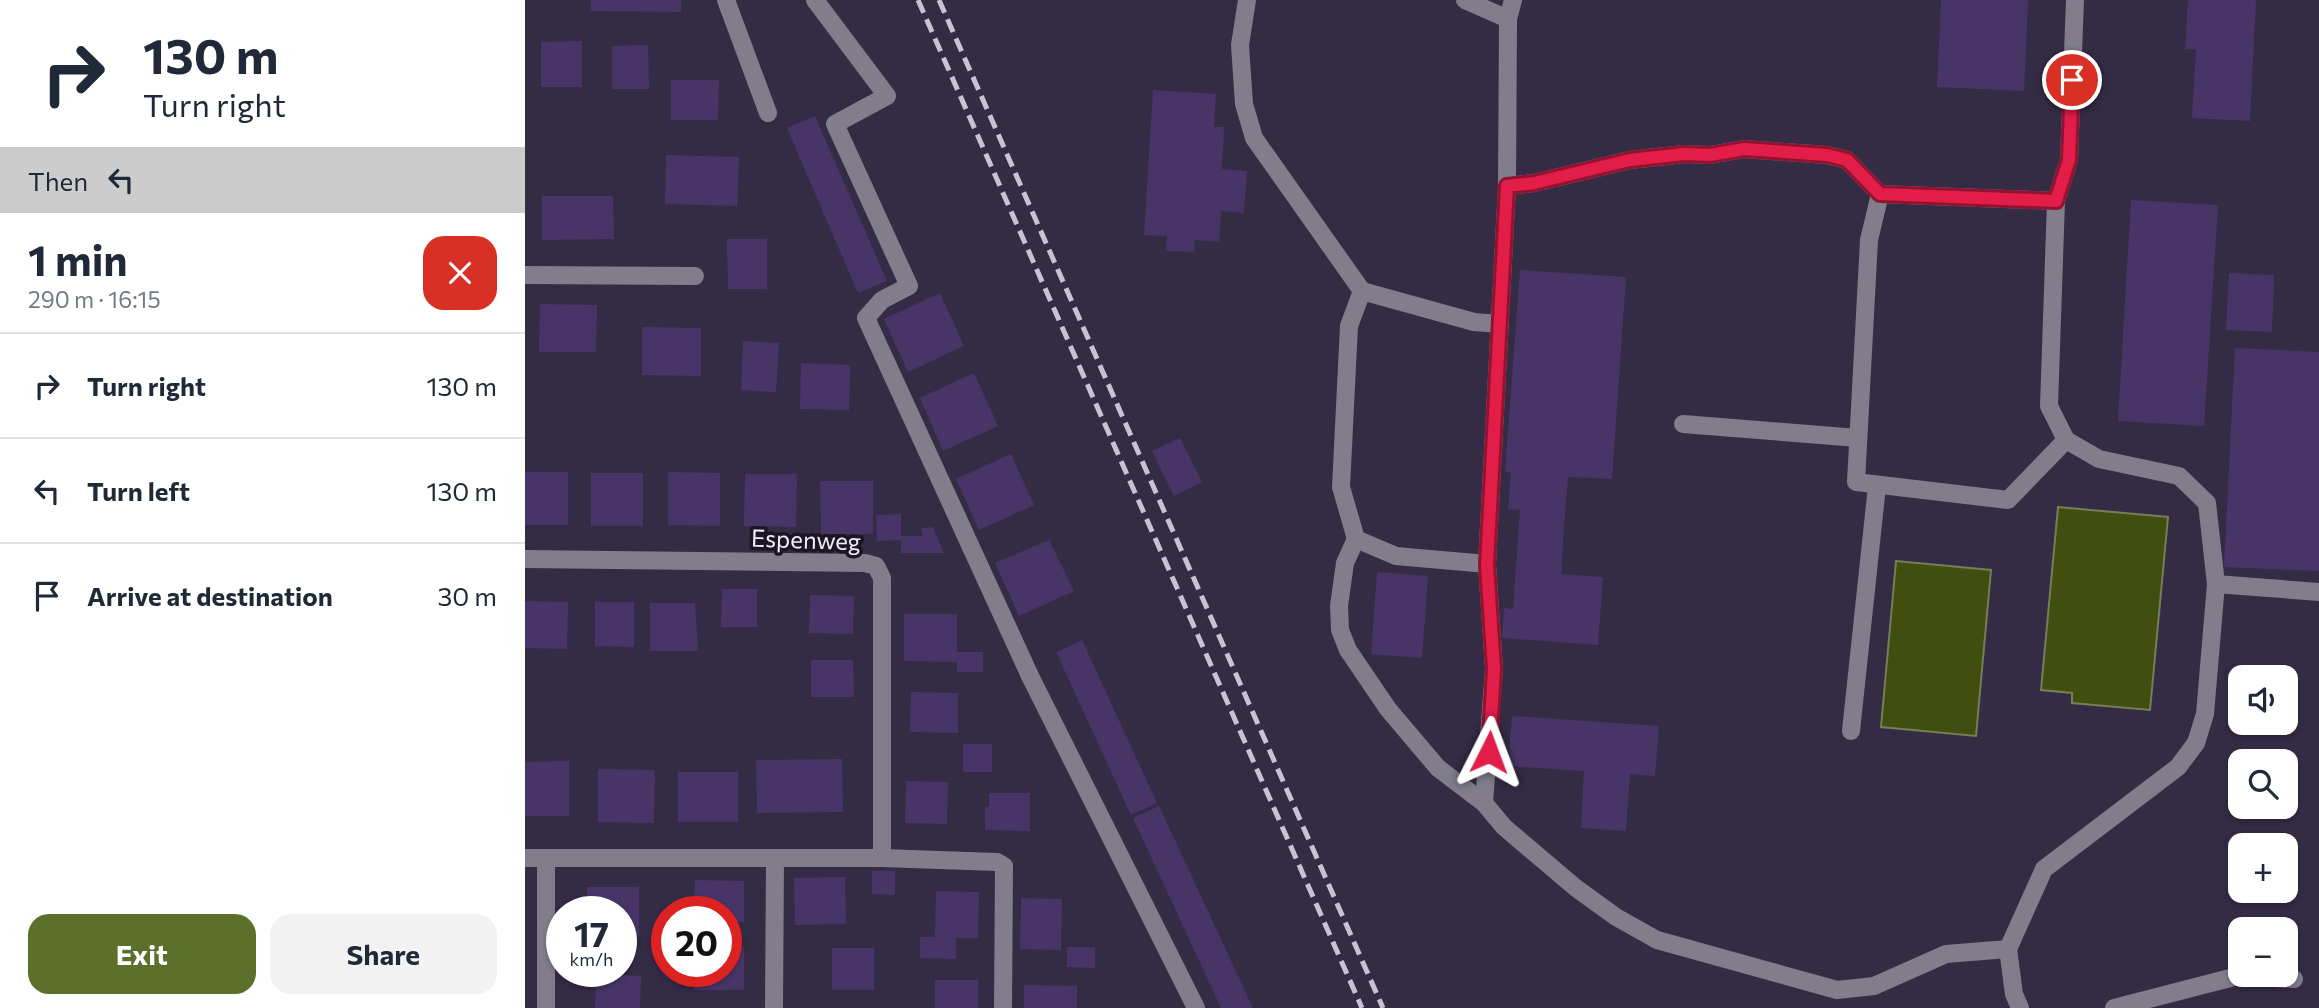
<!DOCTYPE html>
<meta charset="utf-8">
<style>
:root{--surface:#fff;--page:#f2f2f3;--text:#1f2937;--muted:#747a83;--line:#e0e1e3;--accent:#5d702b}
body{margin:0;font-family:Commissioner,sans-serif;background:var(--page);color:var(--text);height:100vh;display:flex;flex-direction:column;font-size:26px;white-space:nowrap}
*{box-sizing:border-box;margin:0}
p{font-size:23px;color:var(--muted)}
.icon{flex:none;width:38px;height:38px;fill:none;stroke:currentColor;stroke-width:2;stroke-linecap:round;stroke-linejoin:round}
.map{position:relative;flex:1;overflow:hidden}
.sheet{display:flex;flex-direction:column;background:var(--surface);width:525px}
.sheet>*{flex:none}
.hud{background:#fff;color:var(--text);overflow:hidden}
.fabs{position:absolute;left:1703px;top:665px;display:grid;gap:14px}
.fabs a{display:grid;place-items:center;width:70px;height:70px;border-radius:14px;background:var(--surface);box-shadow:0 2px 5px #0004;font-size:35px}
.speed{position:absolute;left:21px;top:896px;display:flex;gap:14px;font-size:35px;font-weight:700;text-align:center}
.speed>*{display:grid;place-content:center;width:91px;height:91px;border-radius:50%;background:var(--surface);box-shadow:0 2px 5px #0004;line-height:1}
.speed small{font-size:18px;font-weight:400}
.speed .limit{border:10px solid #d22;background:#fff;color:#111}
.pin{position:absolute;display:grid;place-items:center;width:60px;height:60px;color:#fff;margin:-30px;border:4px solid #fff;border-radius:50%;box-shadow:0 2px 7px #0007}
.me{position:absolute;width:77px;margin:-38px;rotate:3deg;stroke-linejoin:round;filter:drop-shadow(0 0 5px #0008)}
.turn{display:flex;align-items:center;gap:24px;height:147px;padding:0 28px;font-size:32px}
.turn .icon{width:91px;height:91px;stroke-width:2.5}
.turn b{display:block;font-size:49px;line-height:60px}
.then{display:flex;align-items:center;height:66px;padding:0 28px;background:#0003;gap:14px;font-size:26px}
.round{display:grid;place-items:center;flex:none;width:74px;height:74px;border-radius:21px;background:var(--page)}
.overview{display:flex;align-items:center;justify-content:space-between;height:119px;padding:0 28px}
h1{font-size:42px;font-weight:700;line-height:52px}
.primary-button{display:flex;gap:14px;margin-top:auto;padding:14px 28px}
.primary-button a{flex:1;height:80px;border-radius:21px;background:var(--accent);color:#fff;font-size:28px;font-weight:700;line-height:80px;text-align:center}
.primary-button a+a{background:var(--page);color:var(--text)}
ul{padding:0;list-style:none}
li{display:flex;align-items:center;gap:21px;height:105px;padding:0 28px;border-top:2px solid var(--line)}
li div{flex:1}
li b{display:block;font-size:26px}
li em{font-style:normal}
main{display:flex;flex:1;min-height:0}
.map>svg:first-child{display:block}
</style>
<main>
<section class="sheet">
<div class="hud">
<div class="turn"><svg class="icon" aria-label="right" viewBox="0 0 24 24"><path d="M7 20v-9h11M14 6l5 5-5 5"/></svg><div><b>130 m</b>Turn right</div></div>
<div class="then">Then<svg class="icon" aria-label="left" viewBox="0 0 24 24"><path d="M17 20v-9H6M10 6l-5 5 5 5"/></svg></div>
</div>
<div class="overview"><div><h1>1 min</h1><p>290 m · 16:15</p></div><a class="round" style="background:#d93025;color:#fff"><svg class="icon" aria-label="close" viewBox="0 0 24 24"><path d="M6 6l12 12M18 6L6 18"/></svg></a></div>
<ul>
<li><svg class="icon" aria-label="right" viewBox="0 0 24 24"><path d="M7 20v-9h11M14 6l5 5-5 5"/></svg><div><b>Turn right</b></div><em>130 m</em></li>
<li><svg class="icon" aria-label="left" viewBox="0 0 24 24"><path d="M17 20v-9H6M10 6l-5 5 5 5"/></svg><div><b>Turn left</b></div><em>130 m</em></li>
<li><svg class="icon" aria-label="arrive" viewBox="0 0 24 24"><path d="M6 21V4h12l-3 4 3 4H6"/></svg><div><b>Arrive at destination</b></div><em>30 m</em></li>
</ul>
<div class="primary-button"><a>Exit</a><a>Share</a></div>
</section>
<div class="map">
<svg width="1794" height="1008" viewBox="0 0 1794 1008">
<rect width="100%" height="100%" fill="#342b45"/>
<g fill="#414e10" stroke="#767e57" stroke-width="2">
<polygon points="1533,507 1643,517 1625,710 1547,703 1547,693 1516,690"/>
<polygon points="1371,561 1466,570 1451,736 1356,727"/>
</g>
<g fill="#483567">
<polygon points="66,0 156,0 156,12 66,11"/>
<polygon points="1416,0 1503,0 1499,91 1412,87"/>
<polygon points="1663,0 1731,0 1725,121 1667,118 1671,49 1660,49"/>
<polygon points="57,41 57,87 16,87 16,42"/>
<polygon points="123,45 124,89 87,89 87,46"/>
<polygon points="146,80 194,80 193,120 146,120"/>
<polygon points="628,90 691,94 689,127 699,127 697,169 722,171 719,213 696,211 694,242 670,240 669,252 641,251 642,236 619,235"/>
<polygon points="290,116 362,281 333,293 262,128"/>
<polygon points="141,155 214,157 212,206 140,204"/>
<polygon points="17,196 88,196 89,239 17,240"/>
<polygon points="1606,200 1693,205 1679,426 1593,421"/>
<polygon points="202,239 242,239 242,289 203,289"/>
<polygon points="995,270 1101,277 1087,479 1043,477 1040,513 1036,574 1078,577 1073,645 977,638 979,608 988,609 995,510 983,509 986,472 980,472"/>
<polygon points="1704,273 1749,275 1747,332 1701,330"/>
<polygon points="415,293 439,346 383,372 359,319"/>
<polygon points="15,304 72,305 71,352 14,352"/>
<polygon points="117,327 176,328 176,376 117,375"/>
<polygon points="218,341 254,343 251,392 216,390"/>
<polygon points="1710,348 1794,352 1794,571 1699,567"/>
<polygon points="276,363 325,365 324,410 275,409"/>
<polygon points="449,373 473,426 418,451 395,398"/>
<polygon points="655,438 677,482 649,496 627,451"/>
<polygon points="486,454 509,505 454,530 431,479"/>
<rect x="0" y="472" width="43" height="53"/>
<polygon points="143,472 195,473 195,526 143,525"/>
<rect x="66" y="473" width="52" height="53"/>
<polygon points="220,474 272,474 271,527 219,526"/>
<polygon points="295,481 348,481 348,534 296,534"/>
<polygon points="376,514 376,536 398,536 396,528 408,527 419,553 376,553 376,540 352,541 351,515"/>
<polygon points="524,540 549,591 494,616 470,563"/>
<polygon points="852,572 903,576 897,658 846,654"/>
<polygon points="197,589 232,589 232,627 196,627"/>
<polygon points="285,595 329,596 328,634 284,633"/>
<polygon points="0,601 43,602 42,649 0,648"/>
<polygon points="70,602 109,602 109,647 70,646"/>
<polygon points="125,603 170,603 173,651 125,651"/>
<polygon points="379,614 432,614 432,652 458,652 458,672 432,672 432,662 379,661"/>
<polygon points="557,640 632,803 606,815 531,652"/>
<polygon points="286,660 328,660 329,697 286,697"/>
<polygon points="386,692 433,693 433,733 385,732"/>
<polygon points="987,716 1134,726 1130,776 1105,774 1101,831 1056,828 1059,771 983,766"/>
<rect x="438" y="744" width="29" height="28"/>
<polygon points="317,759 318,812 232,813 231,760"/>
<polygon points="44,761 44,816 0,816 0,762"/>
<polygon points="73,769 130,770 129,823 73,822"/>
<rect x="153" y="772" width="60" height="50"/>
<polygon points="381,781 423,782 422,824 380,823"/>
<polygon points="464,793 505,793 505,831 460,830 460,807 464,807"/>
<polygon points="634,806 728,1008 696,1008 608,818"/>
<polygon points="347,871 370,871 370,895 347,894"/>
<polygon points="320,877 321,924 270,925 269,878"/>
<polygon points="170,880 219,881 219,922 201,921 201,912 169,912"/>
<polygon points="62,887 114,887 114,935 96,935 96,912 62,912"/>
<polygon points="411,891 454,892 453,938 431,938 431,959 395,958 395,937 410,937"/>
<polygon points="496,898 537,899 536,950 495,949"/>
<polygon points="201,947 219,947 219,990 169,990 169,971 201,971"/>
<polygon points="542,947 570,947 570,968 542,967"/>
<rect x="307" y="948" width="42" height="42"/>
<polygon points="71,974 116,976 115,1008 70,1008"/>
<rect x="410" y="980" width="43" height="28"/>
<polygon points="499,985 552,986 552,1008 499,1008"/>
</g>
<g fill="none" stroke-linecap="round" stroke-linejoin="round">
<g stroke="#817d8b" stroke-width="18">
<polyline points="201,0 243,113"/>
<polyline points="290,0 362,96 310,124 384,286 357,300 341,318 505,676 671,1008"/>
<polyline points="722,0 715,45 719,104 729,138 837,291 824,326 816,487 831,539 871,556 962,564"/>
<polyline points="940,0 983,19"/>
<polyline points="982,186 1009,183 1105,160 1159,154 1185,155 1219,149 1302,155 1322,160 1355,194 1531,201"/>
<polyline points="1355,194 1344,240 1331,482 1483,500 1541,440"/>
<polyline points="0,275 170,276"/>
<polyline points="837,291 949,322 975,324"/>
<polyline points="1158,424 1333,438"/>
<polyline points="831,539 820,563 814,606 815,630 823,650 863,709 913,768 959,803 979,827 1051,888 1091,917 1132,940 1312,990 1349,986 1421,954 1483,949"/>
<polyline points="0,559 340,563 351,566 357,578 357,858"/>
<polyline points="1691,584 1794,592"/>
<polyline points="1326,731 1352,486"/>
<polyline points="959,803 969,669 962,564 982,186 983,19 988,0"/>
<polyline points="0,858 357,858 472,862 479,866 478,1008"/>
<polyline points="21,1008 21,858"/>
<polyline points="249,1008 250,859"/>
<polyline points="1495,1008 1489,994 1483,949 1519,869 1653,767 1671,743 1680,714 1691,584 1682,503 1654,476 1574,459 1541,440 1524,406 1531,201 1544,160 1550,0"/>
<polyline points="1589,1008 1713,976 1769,979"/>
</g>
<g stroke="#c8c2d5" stroke-width="5" stroke-dasharray="14 7" stroke-linecap="butt">
<polyline points="393,0 837,1008"/>
<polyline points="414,0 858,1008"/>
</g>
</g>
<g fill="none" stroke-linecap="round" stroke-linejoin="round">
<defs>
<polyline id="route" points="964,752 969,669 962,565 982,186 1009,183 1105,160 1159,154 1185,155 1219,149 1302,155 1322,160 1355,194 1531,201 1544,160 1547,80"/>
</defs>
<use href="#route" stroke="#92132f" stroke-width="18"/>
<use href="#route" stroke="#e11d48" stroke-width="12"/>
</g>
<g text-anchor="middle" dominant-baseline="central" stroke-width="7" stroke-linejoin="round" paint-order="stroke">
<g font-size="24" fill="#f2edfe" stroke="#1a1622">
<text transform="translate(281 539) rotate(2)">Espenweg</text>
</g>
</g>
</svg>
<div class="fabs">
<a><svg class="icon" aria-label="sound" viewBox="0 0 24 24"><path d="M4 9h4l5-4v14l-5-4H4zM17 9q2 3 0 6"/></svg></a>
<a><svg class="icon" aria-label="search" viewBox="0 0 24 24"><circle cx="10" cy="10" r="6"/><path d="M15 15l6 6"/></svg></a>
<a>+</a>
<a>−</a>
</div>
<div class="speed"><div>17<small>km/h</small></div><div class="limit">20</div></div>
<div class="pin" style="left:1547px;top:80px;background:#d93025"><svg class="icon" aria-label="arrive" viewBox="0 0 24 24"><path d="M6 21V4h12l-3 4 3 4H6"/></svg></div>
<svg class="me" style="left:964px;top:752px" viewBox="-20 -20 40 40"><path d="M0-17L14 15 0 8-14 15z" fill="#e11d48" stroke="#fff" stroke-width="4"/></svg>
</div>
</main>
